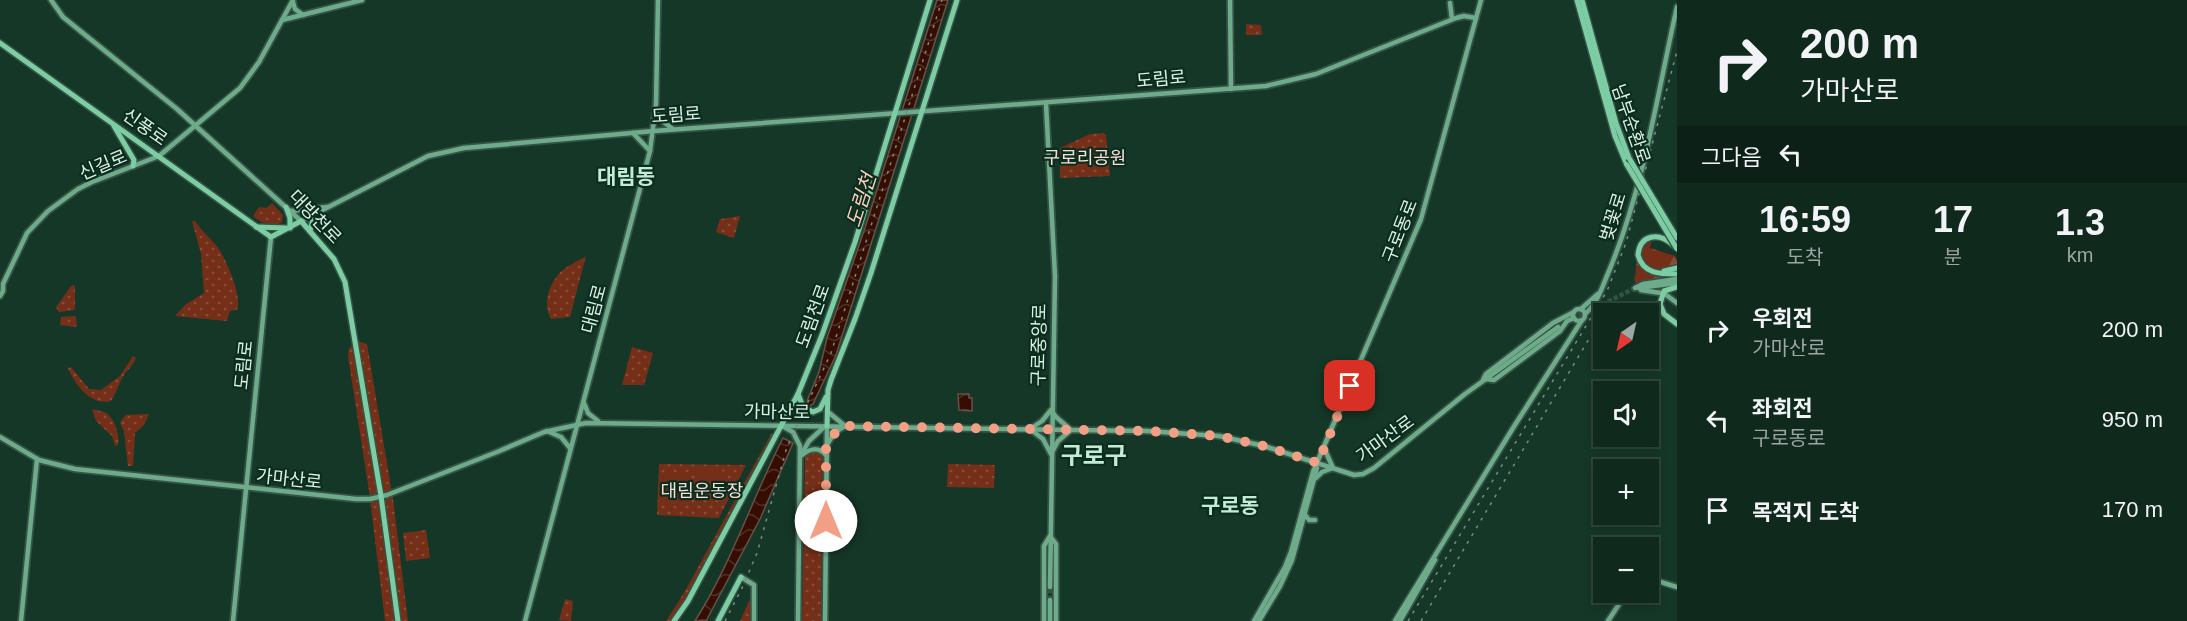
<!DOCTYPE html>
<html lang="ko">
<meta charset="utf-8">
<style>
:root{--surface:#10291d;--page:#1e352a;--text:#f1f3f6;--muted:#9ca6a4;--line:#30453b}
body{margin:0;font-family:Helvetica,"Noto Sans KR",sans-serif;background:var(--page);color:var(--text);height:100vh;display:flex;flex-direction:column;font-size:22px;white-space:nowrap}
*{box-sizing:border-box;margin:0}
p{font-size:20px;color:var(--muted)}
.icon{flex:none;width:33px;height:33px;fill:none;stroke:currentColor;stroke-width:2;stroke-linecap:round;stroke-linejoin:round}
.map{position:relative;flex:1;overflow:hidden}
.sheet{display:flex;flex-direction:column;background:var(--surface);width:510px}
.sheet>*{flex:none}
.hud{background:#10291d;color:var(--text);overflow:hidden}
.needle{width:39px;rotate:214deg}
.controls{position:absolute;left:1593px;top:303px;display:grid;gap:12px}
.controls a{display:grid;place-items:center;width:66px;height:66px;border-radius:0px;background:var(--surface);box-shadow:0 3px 9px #0003,0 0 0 2px var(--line);font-size:30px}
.pin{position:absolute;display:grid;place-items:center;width:51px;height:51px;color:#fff;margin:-26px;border-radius:12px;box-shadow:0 3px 9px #0006}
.me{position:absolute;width:66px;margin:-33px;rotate:0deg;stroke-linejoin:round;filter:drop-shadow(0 0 4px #0008)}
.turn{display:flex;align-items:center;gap:21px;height:126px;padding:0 24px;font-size:27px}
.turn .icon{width:78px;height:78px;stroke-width:2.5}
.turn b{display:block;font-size:42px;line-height:51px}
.then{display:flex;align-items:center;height:57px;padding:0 24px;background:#0003;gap:12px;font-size:22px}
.eta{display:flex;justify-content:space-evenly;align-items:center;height:102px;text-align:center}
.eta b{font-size:36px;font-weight:700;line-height:42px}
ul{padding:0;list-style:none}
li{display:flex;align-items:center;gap:18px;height:90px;padding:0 24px}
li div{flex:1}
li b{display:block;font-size:22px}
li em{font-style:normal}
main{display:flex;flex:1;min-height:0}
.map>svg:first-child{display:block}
</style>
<main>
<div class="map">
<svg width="1677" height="621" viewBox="0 0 1677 621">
<defs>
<pattern id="grass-dots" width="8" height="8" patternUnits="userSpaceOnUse" patternTransform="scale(1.5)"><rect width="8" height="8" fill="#752f18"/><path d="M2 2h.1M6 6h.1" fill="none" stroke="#884d39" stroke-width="1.8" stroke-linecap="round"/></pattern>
<pattern id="forest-firs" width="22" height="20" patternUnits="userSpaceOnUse" patternTransform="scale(1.5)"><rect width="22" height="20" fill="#752f18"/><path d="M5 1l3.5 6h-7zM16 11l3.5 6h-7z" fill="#884d39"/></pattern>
<pattern id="water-waves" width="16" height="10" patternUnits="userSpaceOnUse" patternTransform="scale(1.5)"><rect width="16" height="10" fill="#360d02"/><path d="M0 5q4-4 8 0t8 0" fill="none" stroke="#523127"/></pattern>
</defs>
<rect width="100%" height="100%" fill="#153727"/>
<g fill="url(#grass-dots)">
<polygon points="1246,24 1261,25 1262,35 1246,35"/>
<polygon points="1104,133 1106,135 1110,176 1060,178 1060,148 1090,134"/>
<path d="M272 203 283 215 282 222C271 230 262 223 253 216L259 207 267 208Z"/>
<polygon points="740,216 734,238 716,232 720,219"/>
<path d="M192 221H195C202 232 213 240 220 251 228 264 242 296 237 310L230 311 227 321 175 316 185 305 204 293 201 254Z"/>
<path d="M586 256 570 317 551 319C543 305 548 287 558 275 564 267 578 261 586 256Z"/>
<polygon points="72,285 75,286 75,308 74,310 59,312 56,307"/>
<polygon points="74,316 76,317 77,326 75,327 60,325 61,317"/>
<polygon points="358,341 367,344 393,499 408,621 385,621 369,491 348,356 349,348"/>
<polygon points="632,347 653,353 644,385 622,385"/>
<path d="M133 356 136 358C133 366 126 371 122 378 118 386 116 394 111 401 91 406 75 385 68 368L71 367 89 389 101 390 120 376Z"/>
<path d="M92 409C96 410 103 411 106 413 115 418 120 437 118 445L115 446 112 436 96 421Z"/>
<polygon points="149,414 144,425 135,433 133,466 128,466 124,432 120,422 126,415"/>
<polygon points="771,434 774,435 687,598 671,621 666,621 685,591"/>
<polygon points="815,452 820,454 823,458 821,621 802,621 805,457 809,454"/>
<polygon points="659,464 746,465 719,518 657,515"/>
<polygon points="948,464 995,465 994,488 947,487"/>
<polygon points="426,530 430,558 406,561 403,533"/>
<polygon points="565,599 573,601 571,621 559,620"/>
<polygon points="749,601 752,601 752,621 740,621"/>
</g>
<g fill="url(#forest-firs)">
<path d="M1652 238 1650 248 1675 256 1677 260V267L1654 271C1640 262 1632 246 1652 238Z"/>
<path d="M1637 259C1646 280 1659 274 1677 277L1636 283 1634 279C1637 272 1635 267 1637 259Z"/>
</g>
<g fill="#752f18">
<polygon points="697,469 723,471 723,485 720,485 721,499 712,499 712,486 718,485 697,484"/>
<polygon points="667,472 687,473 684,507 666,505"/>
</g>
<g fill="url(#water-waves)" stroke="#685146" stroke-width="1.5">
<polygon points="937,0 948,0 836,355 813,404 808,407 807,401 819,372 827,338 865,228"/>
<polygon points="958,394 969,394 969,398 972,398 972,411 959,410"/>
<path d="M783 438 793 443 760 519 706 621H695C731 564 752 499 783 438Z"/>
</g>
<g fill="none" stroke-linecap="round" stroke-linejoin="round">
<g stroke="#335343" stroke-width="4.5" stroke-dasharray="4.5 2" stroke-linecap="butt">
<polyline points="1573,319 1635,288"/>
<polyline points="1050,600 1050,587"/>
</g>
<defs>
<g id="secondary">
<polyline points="51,0 63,17 177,109 301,221 428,156 464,148 654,131 1266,86 1316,74 1456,18 1464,16 1476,18"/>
<polyline points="1230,0 1231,89"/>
<polyline points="293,2 295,9 303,15"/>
<polyline points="1450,3 1452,19"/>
<polyline points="282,20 362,0"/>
<polyline points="1046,104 1055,276 1050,587"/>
<polyline points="656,112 661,120 673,129"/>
<polyline points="633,133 650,151"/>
<polyline points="291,211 327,207"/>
<polyline points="1635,288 1643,284 1677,279"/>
<polyline points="1638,288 1677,283"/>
<polyline points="1641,290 1661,293"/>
<polyline points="1665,294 1677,303"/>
<polyline points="0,296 3,291 3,284 27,233 48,211 78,189 92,182 159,156 240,88 259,62 293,0"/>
<polyline points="1581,309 1598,294"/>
<circle cx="1579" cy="315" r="6"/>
<path d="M1585 314C1598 303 1602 287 1609 271 1644 187 1657 95 1677 7"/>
<polyline points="1486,379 1494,380 1560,331 1567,321 1574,318"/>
<polyline points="1483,380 1486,374 1553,323 1574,312"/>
<polyline points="584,403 588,413 598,421"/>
<polygon points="1051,410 1056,417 1071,430 1058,441 1051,454 1043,439 1030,429 1042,421"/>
<polyline points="827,411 845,426 835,432 828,443"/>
<polyline points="784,427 793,432 800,446 798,621"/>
<polyline points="547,431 561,437 570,448"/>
<polyline points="0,437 39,460 75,469 356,499 370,499 387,495 497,452 544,432 586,423 1147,431 1219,436 1264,446 1354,475 1363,474 1374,468 1465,394 1558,327"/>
<polyline points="801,455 809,441 824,427"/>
<path d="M802 455C810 448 819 447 826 455"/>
<polyline points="1316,478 1322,472 1333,468 1324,448"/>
<polyline points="1306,516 1309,520 1315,520"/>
<polyline points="741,577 754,585 754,621"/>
<polyline points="1648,578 1677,587"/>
<polyline points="1050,600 1050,621"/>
<polyline points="21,621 37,459"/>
<polyline points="233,621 271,237"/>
<polyline points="525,621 650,151 656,104 658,0"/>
<polyline points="825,621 827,426"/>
<polyline points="1044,621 1044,546 1050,536 1056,544 1056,621"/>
<polyline points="1254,621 1285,567 1291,552 1313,472 1421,219 1481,0"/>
<polyline points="1259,621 1280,586 1292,560 1317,468"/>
<polyline points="1395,621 1513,428 1582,320"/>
<polyline points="1400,621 1435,560"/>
<polyline points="1608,621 1627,592"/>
</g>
<g id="primary">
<polyline points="1577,0 1615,136 1627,165"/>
<polyline points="1582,0 1616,123 1629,158"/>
<polyline points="0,43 271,237 301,221 334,259 345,282 381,496 398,621"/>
<polyline points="114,126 134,160 133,166"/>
<polyline points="286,207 290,218 290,228"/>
<polyline points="256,227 286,228"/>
<polyline points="310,231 314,215"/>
<path d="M1673 245C1659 232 1640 234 1638 255 1643 274 1660 274 1677 274"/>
<polyline points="1664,271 1677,268"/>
<polyline points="1677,287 1664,291 1660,304 1664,314 1677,324"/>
<polyline points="798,394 803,407 813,412 820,409 826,397"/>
<polyline points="827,426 828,390 831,380 855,319 871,273 957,0"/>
<polyline points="674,621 688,601 798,394 822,335 855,242 930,0"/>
<polyline points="718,621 741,577"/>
</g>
</defs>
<use href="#secondary" stroke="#355445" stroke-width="8"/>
<use href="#primary" stroke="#355445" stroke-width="8"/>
<use href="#secondary" stroke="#6eab8b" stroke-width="4.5"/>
<use href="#primary" stroke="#7dcda4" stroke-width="5"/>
<g stroke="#748e81" stroke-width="1.5" stroke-dasharray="3 6" stroke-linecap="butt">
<polyline points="725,621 743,586 757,553 787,447 831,353 942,0"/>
<polyline points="1408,621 1607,291 1626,243 1677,51"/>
<polyline points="1421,621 1602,317"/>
</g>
<defs>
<g id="primary-bridge">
<polyline points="1629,158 1677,238"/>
<polyline points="1627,165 1677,249"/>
</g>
</defs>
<use href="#primary-bridge" stroke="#355445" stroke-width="8" stroke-linecap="butt"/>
<use href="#primary-bridge" stroke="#7dcda4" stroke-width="5"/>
</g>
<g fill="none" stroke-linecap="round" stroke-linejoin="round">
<polyline stroke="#f39f85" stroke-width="10" stroke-dasharray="0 18" points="826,521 826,446 833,435 845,426 1147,431 1219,436 1264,446 1318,463 1350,386"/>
</g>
<g text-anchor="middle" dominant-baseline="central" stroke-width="4.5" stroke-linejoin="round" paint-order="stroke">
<g font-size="18" fill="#dcefe4" stroke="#0a2d1d">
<text transform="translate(1161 79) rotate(-5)">도림로</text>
<text transform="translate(676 115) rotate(-4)">도림로</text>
<text transform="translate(1631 124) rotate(71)">남부순환로</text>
<text transform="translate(145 127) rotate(35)">신풍로</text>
<text transform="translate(103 165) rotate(-23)">신길로</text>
<text transform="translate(315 217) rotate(46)">대방천로</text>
<text transform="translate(1613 217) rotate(-73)">벚꽃로</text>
<text transform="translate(1400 231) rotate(-69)">구로동로</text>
<text transform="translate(594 309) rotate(-75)">대림로</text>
<text transform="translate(813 316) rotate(-70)">도림천로</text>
<text transform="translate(1039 345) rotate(-89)">구로중앙로</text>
<text transform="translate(244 365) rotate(-84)">도림로</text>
<text transform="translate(777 412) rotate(1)">가마산로</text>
<text transform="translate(1385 439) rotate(-36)">가마산로</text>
<text transform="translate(289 479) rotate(6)">가마산로</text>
</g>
<g font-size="18" fill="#f7ded7" stroke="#0a2d1d">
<text x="1085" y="158">구로리공원</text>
<text x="702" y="491">대림운동장</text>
</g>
<g font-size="20" font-style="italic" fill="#fecebf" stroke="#0a2d1d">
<text transform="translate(861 200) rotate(-72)">도림천</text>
</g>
<g font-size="21" font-weight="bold" fill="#c4ebd5" stroke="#0a2d1d">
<text x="626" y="176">대림동</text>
<text x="1230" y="505">구로동</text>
</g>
<g font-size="24" font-weight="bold" fill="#c4ebd5" stroke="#0a2d1d">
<text x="1094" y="455">구로구</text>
</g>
</g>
</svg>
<div class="controls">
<a><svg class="needle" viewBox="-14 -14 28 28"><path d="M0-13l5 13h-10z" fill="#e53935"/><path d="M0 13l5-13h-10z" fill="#9ca6a4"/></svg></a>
<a><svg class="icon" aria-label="sound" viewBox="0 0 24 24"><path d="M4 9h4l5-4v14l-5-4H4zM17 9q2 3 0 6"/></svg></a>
<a>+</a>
<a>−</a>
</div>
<div class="pin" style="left:1350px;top:386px;background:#d93025"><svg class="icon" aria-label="arrive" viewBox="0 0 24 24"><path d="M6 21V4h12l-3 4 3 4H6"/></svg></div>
<svg class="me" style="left:826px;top:521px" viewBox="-20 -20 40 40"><circle r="19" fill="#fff"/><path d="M0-13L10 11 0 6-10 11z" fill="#f39f85"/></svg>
</div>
<section class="sheet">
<div class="hud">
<div class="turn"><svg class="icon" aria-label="right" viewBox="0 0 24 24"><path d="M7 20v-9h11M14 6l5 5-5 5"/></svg><div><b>200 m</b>가마산로</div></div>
<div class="then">그다음<svg class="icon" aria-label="left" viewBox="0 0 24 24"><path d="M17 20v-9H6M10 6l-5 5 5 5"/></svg></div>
</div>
<div class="eta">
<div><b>16:59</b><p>도착</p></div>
<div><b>17</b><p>분</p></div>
<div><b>1.3</b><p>km</p></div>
</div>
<ul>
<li><svg class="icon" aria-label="right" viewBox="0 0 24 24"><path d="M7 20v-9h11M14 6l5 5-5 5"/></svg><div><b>우회전</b><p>가마산로</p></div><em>200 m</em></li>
<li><svg class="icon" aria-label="left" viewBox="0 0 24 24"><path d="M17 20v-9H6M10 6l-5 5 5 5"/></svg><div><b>좌회전</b><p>구로동로</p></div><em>950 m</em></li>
<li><svg class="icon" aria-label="arrive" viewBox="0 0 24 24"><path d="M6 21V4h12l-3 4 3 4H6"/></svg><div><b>목적지 도착</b></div><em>170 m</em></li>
</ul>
</section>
</main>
